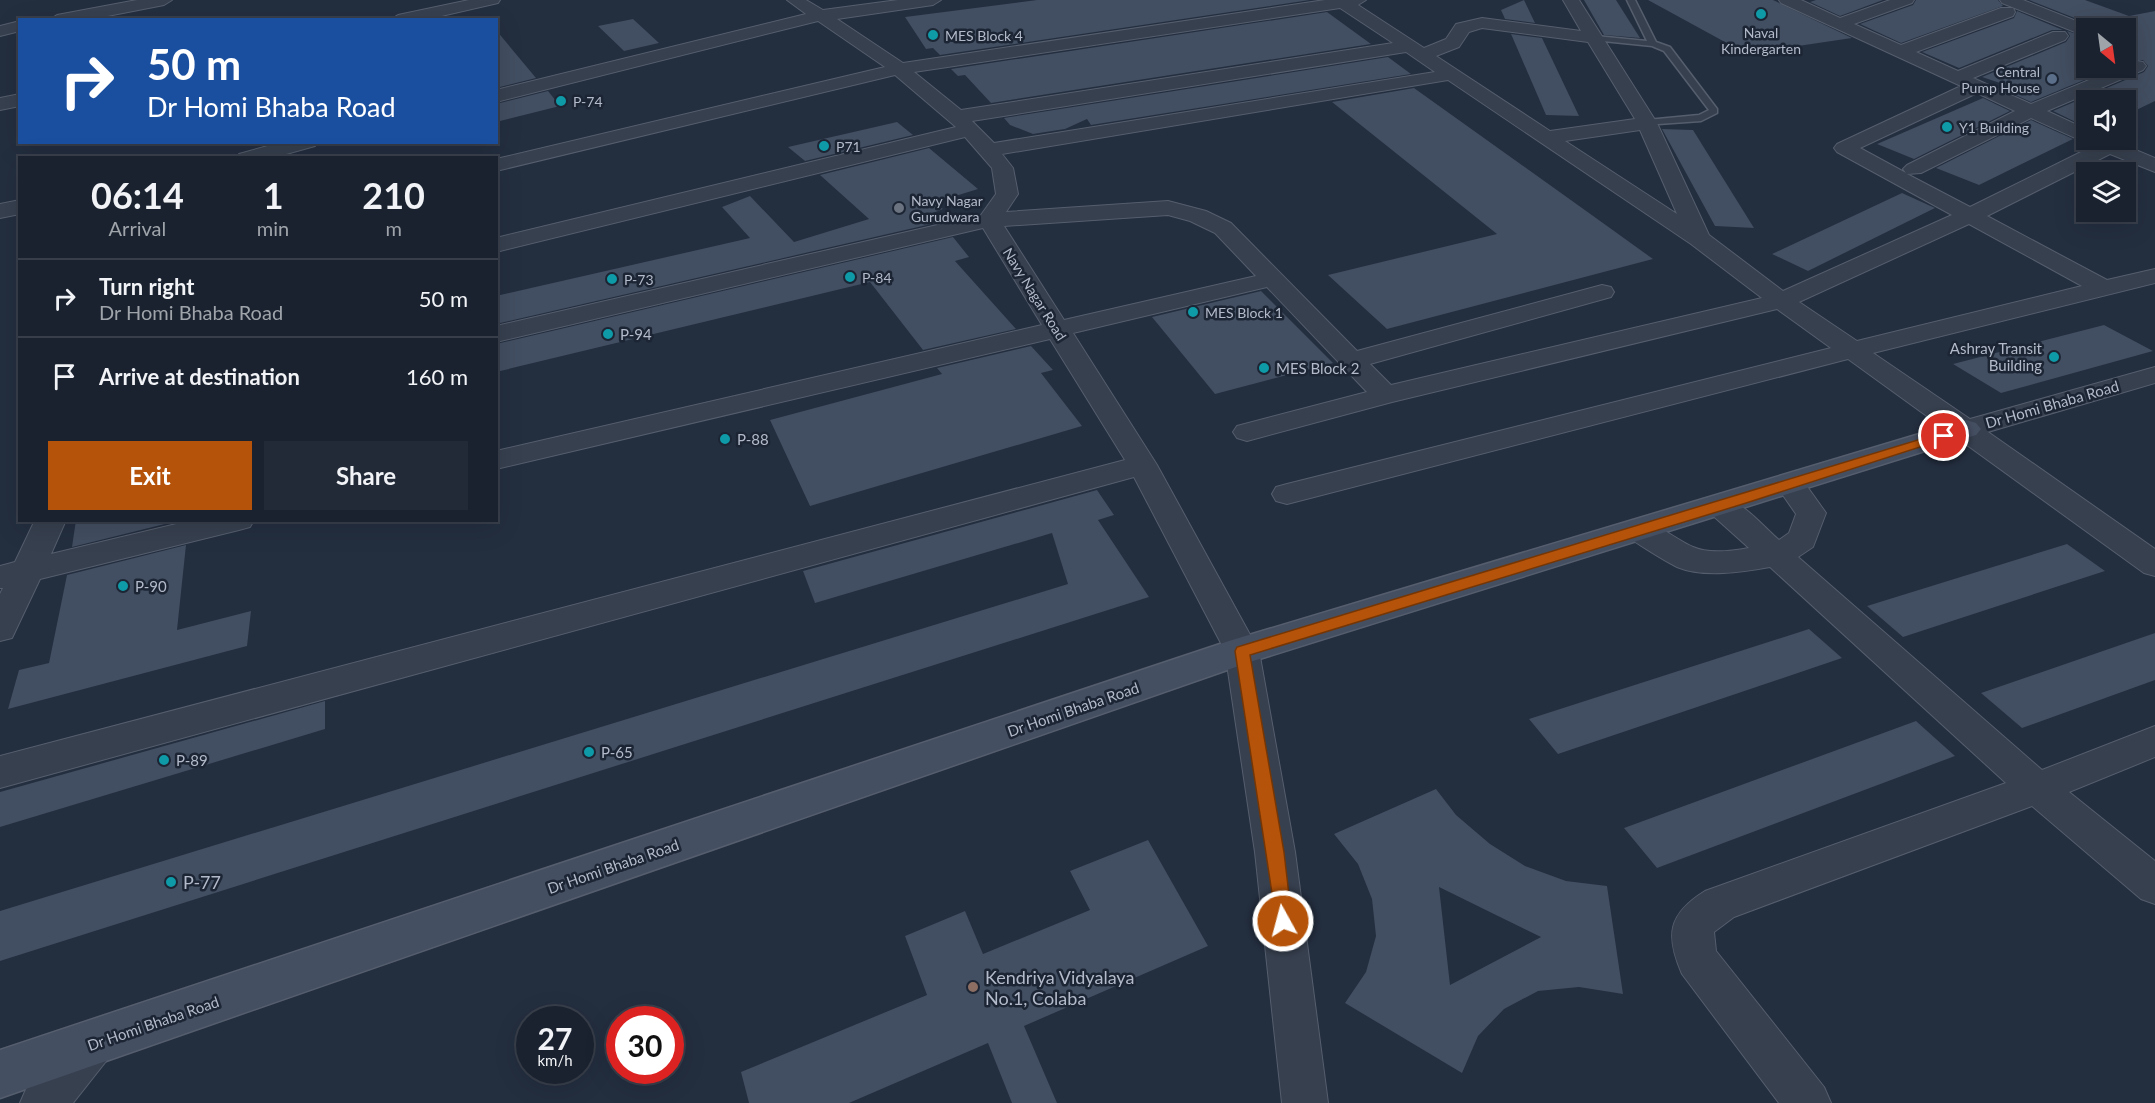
<!DOCTYPE html>
<style>
:root{--surface:#1a222f;--page:#232a37;--text:#f1f3f6;--muted:#9fa4aa;--line:#383f4b;--accent:#b45309}
body{margin:0;font-family:Lato,sans-serif;background:var(--page);color:var(--text);height:100vh;display:flex;flex-direction:column;font-size:22px;white-space:nowrap}
*{box-sizing:border-box;margin:0}
p{font-size:20px;color:var(--muted)}
.icon{flex:none;width:33px;height:33px;fill:none;stroke:currentColor;stroke-width:2;stroke-linecap:round;stroke-linejoin:round}
.map{position:relative;flex:1;overflow:hidden}
.panel{position:absolute;left:18px;top:156px;width:480px;height:366px;display:flex;flex-direction:column;background:var(--surface);border-radius:0px;box-shadow:0 6px 24px #0002,0 0 0 2px var(--line)}
.panel>*{flex:none}
.top-card{position:absolute;left:18px;top:18px;width:480px;height:126px;border-radius:0px;box-shadow:0 6px 24px #0002,0 0 0 2px var(--line);background:#1a4fa0;color:#fff;overflow:hidden}
.needle{width:39px;rotate:151deg}
.fabs{position:absolute;left:2076px;top:18px;display:grid;gap:12px}
.fabs a{display:grid;place-items:center;width:60px;height:60px;border-radius:0px;background:var(--surface);box-shadow:0 6px 24px #0002,0 0 0 2px var(--line);font-size:30px}
.speed{position:absolute;left:516px;top:1006px;display:flex;gap:12px;font-size:30px;font-weight:700;text-align:center}
.speed>*{display:grid;place-content:center;width:78px;height:78px;border-radius:50%;background:var(--surface);box-shadow:0 6px 24px #0002,0 0 0 2px var(--line);line-height:1}
.speed small{font-size:15px;font-weight:400}
.speed .limit{border:9px solid #d22;background:#fff;color:#111}
.pin{position:absolute;display:grid;place-items:center;width:51px;height:51px;color:#fff;margin:-26px;border:3px solid #fff;border-radius:50%;box-shadow:0 2px 6px #0007}
.me{position:absolute;width:66px;margin:-33px;rotate:353deg;stroke-linejoin:round;filter:drop-shadow(0 0 4px #0008)}
.turn{display:flex;align-items:center;gap:21px;height:126px;padding:0 30px;font-size:27px}
.turn .icon{width:78px;height:78px;stroke-width:2.5}
.turn b{display:block;font-size:42px;line-height:51px}
.eta{display:flex;justify-content:space-evenly;align-items:center;height:102px;text-align:center}
.eta b{font-size:36px;font-weight:700;line-height:42px}
.button{display:flex;gap:12px;margin-top:auto;padding:12px 30px}
.button a{flex:1;height:69px;border-radius:0px;background:var(--accent);color:#fff;font-size:24px;font-weight:700;line-height:69px;text-align:center}
.button a+a{background:var(--page);color:var(--text)}
ul{padding:0;list-style:none}
li{display:flex;align-items:center;gap:18px;height:78px;padding:0 30px;border-top:2px solid var(--line)}
li div{flex:1}
li b{display:block;font-size:22px}
li em{font-style:normal}
.map>svg:first-child{display:block}
</style>
<div class="map">
<svg width="2155" height="1103" viewBox="0 0 2155 1103">
<rect width="100%" height="100%" fill="#232e3f"/>
<g fill="#424e61" fill-rule="evenodd">
<polygon points="1037,0 1310,0 940,55 933,48 926,49 905,17"/>
<polygon points="1524,0 1535,23 1505,19 1501,10"/>
<polygon points="1584,0 1616,0 1640,38 1604,35"/>
<polygon points="1648,0 1773,0 1852,38 1758,52 1746,45 1734,47"/>
<polygon points="1816,0 1883,0 1840,16 1810,2"/>
<polygon points="1916,0 1998,0 2003,6 1901,43 1860,24 1913,5"/>
<polygon points="2029,0 2085,0 2129,16 2155,11 2155,101 2126,115 2126,100 2086,100 2086,127 2053,111 2144,72 2148,66 2143,60 2126,62 2126,28 2096,28 2095,26"/>
<polygon points="2017,11 2063,30 2052,30 1959,68 1922,52 2014,18"/>
<polygon points="1327,12 1371,44 991,103 965,75 958,76 951,69"/>
<polygon points="633,19 659,43 624,51 598,26"/>
<polygon points="496,30 536,78 496,88"/>
<polygon points="2067,31 2086,37 2086,68 2113,68 2031,102 2002,89 2009,86 1982,77 2066,42 2070,36"/>
<polygon points="1511,34 1542,38 1579,116 1546,115"/>
<polygon points="1388,57 1411,74 1091,125 1087,119 1065,129 1033,134 1010,125 1004,118"/>
<polygon points="1414,88 1596,218 1653,259 1387,329 1328,275 1497,234 1332,102"/>
<polygon points="548,91 560,106 496,122 496,104"/>
<polygon points="1983,98 2010,111 1914,159 1877,144"/>
<polygon points="2031,120 2073,139 1979,185 1936,168"/>
<polygon points="897,122 913,135 805,161 788,147"/>
<polygon points="1662,129 1693,130 1754,228 1715,226"/>
<polygon points="929,148 978,189 933,203 943,209 933,213 940,222 496,324 496,296 750,238 722,207 750,196 794,242 869,219 820,175"/>
<polygon points="1902,193 1935,208 1808,271 1772,254"/>
<polygon points="953,237 969,257 955,261 1016,329 923,350 870,282 496,372 496,344"/>
<polygon points="1261,291 1333,363 1215,394 1152,317"/>
<polygon points="2104,325 2153,351 2001,393 1953,364"/>
<polygon points="1031,346 1053,370 1041,373 1082,426 810,506 770,420 942,374 937,368"/>
<polygon points="1097,490 1114,515 1098,520 1149,597 0,961 0,911 1068,584 1052,533 815,603 803,571"/>
<polygon points="76,520 181,520 72,547"/>
<polygon points="2067,544 2105,571 1903,637 1867,606"/>
<polygon points="186,545 177,630 251,611 247,646 8,709 19,670 49,663 67,575"/>
<polygon points="1809,629 1842,658 1558,754 1529,719"/>
<polygon points="2155,633 2155,680 2022,728 1981,693"/>
<polygon points="325,701 325,729 0,827 0,792"/>
<polygon points="1916,721 1955,756 1657,868 1624,828"/>
<path d="M1436 789 1456 815 1490 844 1525 866 1566 881 1607 886 1623 994 1579 987 1538 991 1504 1009 1478 1036 1462 1073 1345 1003 1366 972 1376 936 1372 899 1358 864 1334 834ZM1439 887 1541 937 1450 985Z"/>
<polygon points="1148,840 1208,946 1024,1026 1057,1103 1012,1103 988,1043 849,1103 749,1103 741,1072 927,995 905,936 965,911 983,954 1090,910 1070,871"/>
</g>
<g fill="none" stroke-linecap="round" stroke-linejoin="round">
<defs>
<polygon id="lane" points="1627,0 1635,0 1656,42 1670,47 1717,109 1717,113 1701,121 1644,125 1642,123 1647,120 1699,115 1709,110 1664,51 1652,46 1593,40 1593,36 1596,36 1647,41"/>
<g id="street">
<polygon points="137,0 172,0 164,5 87,20 49,20 57,15"/>
<polygon points="469,0 500,0 498,3 424,20 390,20 398,15"/>
<path d="M787 0H806L823 10 898 0H941L933 5 837 19 903 63 1325 0H1366L1358 5 1424 48 1446 39 1456 24 1482 18 1581 31 1563 0H1579L1657 123 1709 235 1783 291 1952 215 1837 152 1834 148 1837 144 1961 86 1781 3 1779 0H1801L1840 18 1890 0H1914L1912 3 1854 24 1901 45 2001 8H2013L2015 12 2013 16 1916 52 1958 71 2053 32H2065L2068 36 2065 40 1973 78 2031 104 2118 68H2126V64L2137 61 2143 62 2146 66 2143 70 2047 111 2086 129V140H2112L2155 158V172L2110 154 1987 216 2107 280 2155 269V283L1873 353 1970 419 2155 367V383L1988 432 2155 549V576L2144 573 1848 359 1287 504 1276 501 1272 494 1276 487 1287 484 1831 348 1777 309 1392 402 1247 441 1237 438 1233 432 1237 426 1367 392 1267 287 1073 333 1157 465 1259 651 1295 852 1328 1103H1282L1255 852 1225 651 1134 477 0 788V756L1125 460 1050 339 496 469V451L1042 325 983 228 496 342V326L981 215 996 194 992 168 965 137 496 252V238L956 127 895 75 496 171V159L885 67 818 21 496 102V90L806 14ZM1340 8 1393 43 961 110 914 72ZM1482 28 1588 42 1635 119 1550 131 1436 56 1459 47 1469 32ZM1406 52 1435 72 994 143 972 121ZM1448 80 1691 244 1762 298 1391 385 1370 364 1611 297 1614 292 1611 287 1602 285 1357 351 1231 223 1206 211 1168 201 1006 212 1018 194 1013 168 1002 154ZM1977 93 2015 111 1907 165 1903 169 1906 173 1860 148ZM2031 118 2093 146 1970 207 1907 174 1921 173ZM1640 130 1677 214 1565 141ZM1168 215 1190 221 1215 233 1256 276 1064 320 1004 226ZM1969 224 2082 286 1857 341 1799 302Z"/>
<polygon points="2000,0 2023,0 2094,28 2086,28 2086,35 2080,34 2002,3"/>
<polygon points="20,21 20,31 0,36 0,26"/>
<polygon points="20,94 20,106 0,110 0,98"/>
<polygon points="282,142 318,142 315,146 272,158 236,158 239,154"/>
<polygon points="20,200 20,214 0,218 0,204"/>
<path d="M1791 475 1801 478 1826 513 1813 547 1798 557 2042 770 2155 726V757L2069 792 2155 861V904L2141 899 2032 806 1734 917 1714 932 1716 951 1824 1087 1831 1103H1779L1682 974C1665 935 1668 914 1705 891L2006 783 1770 567C1743 572 1703 578 1677 567 1661 559 1645 548 1629 538L1625 531 1629 524C1653 517 1672 538 1693 547 1708 554 1733 551 1749 548L1710 513 1706 506 1710 499C1737 492 1760 524 1779 540L1789 533 1796 514 1776 485 1781 478Z"/>
<polygon points="35,520 66,520 51,554 193,520 254,520 250,527 239,530 40,579 12,638 0,641 0,594 3,588 0,588 0,566 15,562"/>
<polygon points="91,1022 107,1028 113,1044 107,1060 73,1103 20,1103 27,1087 75,1028"/>
</g>
<polygon id="secondary" points="1966,420 1976,423 1981,429 1976,435 1253,661 0,1098 0,1050 1229,641"/>
</defs>
<use href="#lane" stroke="#555e6d" stroke-width="3"/>
<use href="#street" stroke="#555e6d" stroke-width="2"/>
<use href="#secondary" stroke="#555e6d" stroke-width="3"/>
<use href="#lane" fill="#37404f" fill-rule="evenodd"/>
<use href="#street" fill="#37404f" fill-rule="evenodd"/>
<use href="#secondary" fill="#454f62" fill-rule="evenodd"/>
</g>
<polygon fill="#b45309" stroke="#753606" stroke-width="1.5" points="1944,432 1948,433 1948,438 1743,504 1250,655 1284,852 1292,921 1290,926 1283,929 1277,926 1235,651 1237,647"/>
<g fill="#0f9aa8" stroke="#1c2534" stroke-width="2">
<circle cx="1761" cy="14" r="6"/>
<circle cx="933" cy="35" r="6"/>
<circle cx="561" cy="101" r="6"/>
<circle cx="1947" cy="127" r="6"/>
<circle cx="824" cy="146" r="6"/>
<circle cx="850" cy="277" r="6"/>
<circle cx="612" cy="279" r="6"/>
<circle cx="1193" cy="312" r="6"/>
<circle cx="608" cy="334" r="6"/>
<circle cx="2054" cy="357" r="6"/>
<circle cx="1264" cy="368" r="6"/>
<circle cx="725" cy="439" r="6"/>
<circle cx="123" cy="586" r="6"/>
<circle cx="589" cy="752" r="6"/>
<circle cx="164" cy="760" r="6"/>
<circle cx="171" cy="882" r="6"/>
</g>
<circle fill="#5c6f8a" stroke="#1c2534" stroke-width="2" cx="2052" cy="79" r="6"/>
<circle fill="#6b7280" stroke="#1c2534" stroke-width="2" cx="899" cy="208" r="6"/>
<circle fill="#8d6e63" stroke="#1c2534" stroke-width="2" cx="973" cy="987" r="6"/>
<g text-anchor="middle" dominant-baseline="central" stroke-width="5" stroke-linejoin="round" paint-order="stroke">
<g font-size="14" fill="#b3bbca" stroke="#1c2534" text-anchor="start">
<text x="1761" y="32" text-anchor="middle">Naval<tspan x="1761" dy="16">Kindergarten</tspan></text>
<text x="945" y="35">MES Block 4</text>
<text x="2040" y="71" text-anchor="end">Central<tspan x="2040" dy="16">Pump House</tspan></text>
<text x="573" y="101">P-74</text>
<text x="1959" y="127">Y1 Building</text>
<text x="836" y="146">P71</text>
<text x="911" y="200">Navy Nagar<tspan x="911" dy="16">Gurudwara</tspan></text>
<text x="862" y="277">P-84</text>
<text x="624" y="279">P-73</text>
<text x="1205" y="312">MES Block 1</text>
</g>
<g font-size="14" fill="#b3bbca" stroke="#1c2534">
<text transform="translate(1035 294) rotate(58)">Navy Nagar Road</text>
</g>
<g font-size="15" fill="#b3bbca" stroke="#1c2534" text-anchor="start">
<text x="620" y="334">P-94</text>
<text x="2042" y="348" text-anchor="end">Ashray Transit<tspan x="2042" dy="17">Building</tspan></text>
<text x="1276" y="368">MES Block 2</text>
<text x="737" y="439">P-88</text>
<text x="135" y="586">P-90</text>
<text x="601" y="752">P-65</text>
<text x="176" y="760">P-89</text>
</g>
<g font-size="15" fill="#b3bbca" stroke="#1c2534">
<text transform="translate(2052 404) rotate(-16)">Dr Homi Bhaba Road</text>
<text transform="translate(1073 709) rotate(-19)">Dr Homi Bhaba Road</text>
<text transform="translate(613 866) rotate(-19)">Dr Homi Bhaba Road</text>
<text transform="translate(153 1023) rotate(-19)">Dr Homi Bhaba Road</text>
</g>
<g font-size="18" fill="#b3bbca" stroke="#1c2534" text-anchor="start">
<text x="183" y="882">P-77</text>
<text x="985" y="977">Kendriya Vidyalaya<tspan x="985" dy="21">No.1, Colaba</tspan></text>
</g>
</g>
</svg>
<div class="fabs">
<a><svg class="needle" viewBox="-14 -14 28 28"><path d="M0-13l5 13h-10z" fill="#e53935"/><path d="M0 13l5-13h-10z" fill="#9fa4aa"/></svg></a>
<a><svg class="icon" aria-label="sound" viewBox="0 0 24 24"><path d="M4 9h4l5-4v14l-5-4H4zM17 9q2 3 0 6"/></svg></a>
<a><svg class="icon" aria-label="layers" viewBox="0 0 24 24"><path d="M12 4l9 5-9 5-9-5zM3 14l9 5 9-5"/></svg></a>
</div>
<div class="speed"><div>27<small>km/h</small></div><div class="limit">30</div></div>
<div class="pin" style="left:1944px;top:436px;background:#d93025"><svg class="icon" aria-label="arrive" viewBox="0 0 24 24"><path d="M6 21V4h12l-3 4 3 4H6"/></svg></div>
<svg class="me" style="left:1283px;top:921px" viewBox="-20 -20 40 40"><circle r="17" fill="#b45309" stroke="#fff" stroke-width="3"/><path d="M0-11L8 9 0 5-8 9z" fill="#fff"/></svg>
<div class="top-card">
<div class="turn"><svg class="icon" aria-label="right" viewBox="0 0 24 24"><path d="M7 20v-9h11M14 6l5 5-5 5"/></svg><div><b>50 m</b>Dr Homi Bhaba Road</div></div>
</div>
<section class="panel">
<div class="eta">
<div><b>06:14</b><p>Arrival</p></div>
<div><b>1</b><p>min</p></div>
<div><b>210</b><p>m</p></div>
</div>
<ul>
<li><svg class="icon" aria-label="right" viewBox="0 0 24 24"><path d="M7 20v-9h11M14 6l5 5-5 5"/></svg><div><b>Turn right</b><p>Dr Homi Bhaba Road</p></div><em>50 m</em></li>
<li><svg class="icon" aria-label="arrive" viewBox="0 0 24 24"><path d="M6 21V4h12l-3 4 3 4H6"/></svg><div><b>Arrive at destination</b></div><em>160 m</em></li>
</ul>
<div class="button"><a>Exit</a><a>Share</a></div>
</section>
</div>
